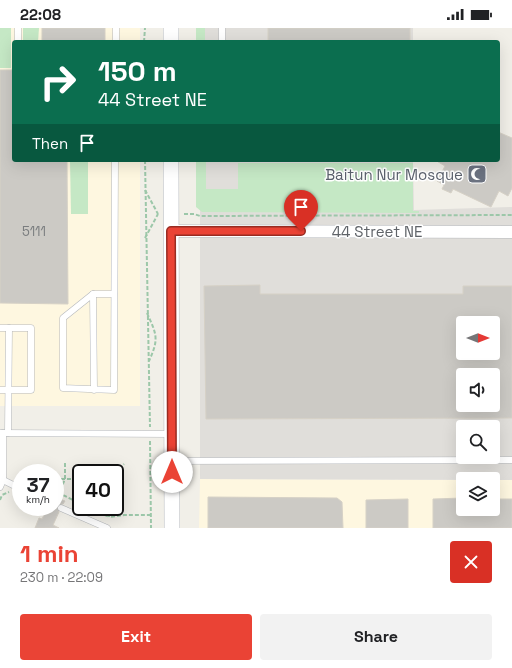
<!DOCTYPE html>
<meta charset="utf-8">
<style>
:root{--surface:#fff;--page:#f2f2f2;--text:#202124;--muted:#757577;--accent:#ea4335}
body{margin:0;font-family:"Space Grotesk",sans-serif;background:var(--page);color:var(--text);height:100vh;display:flex;flex-direction:column;font-size:15px;white-space:nowrap}
*{box-sizing:border-box;margin:0}
p{font-size:13px;color:var(--muted)}
.icon{flex:none;width:22px;height:22px;fill:none;stroke:currentColor;stroke-width:2;stroke-linecap:round;stroke-linejoin:round}
.map{position:relative;height:500px;overflow:hidden}
.panel{display:flex;flex-direction:column;background:var(--surface);flex:1}
.panel>*{flex:none}
.guide{position:absolute;left:12px;top:12px;width:488px;height:122px;border-radius:4px;box-shadow:0 4px 16px #0002;background:#0b6e4f;color:#fff;overflow:hidden}
.needle{width:26px;rotate:90deg}
.fabs{position:absolute;left:456px;top:288px;display:grid;gap:8px}
.fabs a{display:grid;place-items:center;width:44px;height:44px;border-radius:4px;background:var(--surface);box-shadow:0 4px 16px #0002;font-size:20px}
.speed{position:absolute;left:12px;top:436px;display:flex;gap:8px;font-size:20px;font-weight:700;text-align:center}
.speed>*{display:grid;place-content:center;width:52px;height:52px;border-radius:50%;background:var(--surface);box-shadow:0 4px 16px #0002;line-height:1}
.speed small{font-size:10px;font-weight:400}
.speed .limit{border:2px solid #111;border-radius:6px;background:#fff;color:#111}
.pin{position:absolute;display:grid;place-items:center;width:34px;height:34px;color:#fff;margin:-41px -17px;border-radius:50% 50% 50% 0;rotate:-45deg;box-shadow:0 0 4px #0007}
.pin .icon{rotate:45deg}
.me{position:absolute;width:44px;margin:-22px;rotate:0deg;stroke-linejoin:round;filter:drop-shadow(0 0 3px #0008)}
.turn{display:flex;align-items:center;gap:14px;height:84px;padding:0 20px;font-size:18px}
.turn .icon{width:52px;height:52px;stroke-width:2.5}
.turn b{display:block;font-size:28px;line-height:34px}
.then{display:flex;align-items:center;height:38px;padding:0 20px;background:#0003;gap:8px;font-size:15px}
.round{display:grid;place-items:center;flex:none;width:42px;height:42px;border-radius:4px;background:var(--page)}
.head{display:flex;align-items:center;justify-content:space-between;height:68px;padding:0 20px}
h1{font-size:24px;font-weight:600;line-height:30px;color:var(--accent)}
.button{display:flex;gap:8px;margin-top:auto;padding:8px 20px}
.button a{flex:1;height:46px;border-radius:4px;background:var(--accent);color:#fff;font-size:16px;font-weight:600;line-height:46px;text-align:center}
.button a+a{background:var(--page);color:var(--text)}
.status{display:flex;justify-content:space-between;align-items:center;height:28px;padding:0 20px;background:var(--surface);direction:ltr}
.status svg{height:11px;fill:currentColor}
.map>svg:first-child{display:block}
</style>
<div class="status"><b>22:08</b><svg viewBox="0 0 49 12"><path d="M0 12V9h3v3zM5 12V6h3v6zM10 12V3h3v9zM15 12V0h3v12zM26 1h20v11H26zM47 4h2v5h-2z"/></svg></div>
<div class="map">
<svg width="512" height="500" viewBox="0 0 512 500">
<rect width="100%" height="100%" fill="#f1efe8"/>
<g fill="#fef7e0">
<polygon points="0,0 140,0 140,14 14,14 14,132 140,132 140,378 0,378"/>
<polygon points="200,451 463,452 463,481 493,481 493,452 512,452 512,500 199,500"/>
</g>
<g fill="#e0deda" fill-rule="evenodd">
<rect x="200" y="0" width="213" height="14"/>
<path d="M200 132H413L414 182 512 179V452L200 451ZM463 295H493V325H463ZM463 347H493V377H463ZM463 399H493V429H463Z"/>
</g>
<g fill="#c5e8c5">
<rect x="0" y="0" width="11" height="40"/>
<polygon points="23,0 39,0 38,14 23,14"/>
<rect x="196" y="0" width="9" height="14"/>
<polygon points="70,132 88,132 88,186 71,186"/>
<polygon points="196,132 206,132 206,161 238,161 238,135 413,135 413,183 419,183 419,185 202,184 196,179"/>
</g>
<g fill="#cccac5" stroke="#d6d1c6" fill-rule="evenodd">
<rect x="42" y="0" width="63" height="14"/>
<rect x="268" y="0" width="142" height="14"/>
<polygon points="0,42 14,42 14,132 67,132 68,276 0,275"/>
<polygon points="498,104 512,110 512,160 508,168 499,163 491,179 453,161 451,165 442,161 444,157 437,153 445,138 435,132 498,132"/>
<path d="M260 257V266H463V258H512V390L206 391 204 258ZM463 295H493V325H463ZM463 347H493V377H463Z"/>
<polygon points="55,469 65,473 63,476 60,476 57,479 59,484 53,497 59,500 35,500 39,490 42,491 48,479 55,479"/>
<polygon points="208,469 337,470 342,474 343,500 208,500"/>
<polygon points="463,470 463,481 493,481 493,471 512,471 512,500 433,500 433,471"/>
<polygon points="408,471 408,500 366,500 366,472"/>
</g>
<g fill="none" stroke-linecap="round" stroke-linejoin="round">
<defs>
<g id="service">
<polyline points="222,0 222,14"/>
<polyline points="18,14 18,0"/>
<polyline points="116,14 116,0"/>
<polyline points="93,266 114,266"/>
<polyline points="0,300 31,300 31,362 0,362"/>
<polyline points="94,362 93,266 63,290 63,360 114,362 115,132"/>
<polyline points="0,405 171,406"/>
<polyline points="8,405 9,300"/>
<polyline points="172,433 512,432"/>
<polyline points="3,452 21,461"/>
<polyline points="0,459 3,452 3,405"/>
<polyline points="61,480 107,500"/>
</g>
<polyline id="minor" points="171,203 512,204"/>
<g id="tertiary">
<polyline points="171,14 171,0"/>
<polyline points="171,132 172,500"/>
</g>
</defs>
<use href="#service" stroke="#b5b8bc" stroke-width="7"/>
<use href="#minor" stroke="#b5b8bc" stroke-width="13"/>
<use href="#tertiary" stroke="#b5b8bc" stroke-width="16"/>
<g stroke="#9cc7a9" stroke-width="2" stroke-dasharray="4 2" stroke-linecap="butt">
<polyline points="144,14 145,0"/>
<polyline points="145,132 150,399"/>
<polyline points="145,162 158,186"/>
<polyline points="184,186 194,186 200,188 512,187"/>
<polyline points="145,210 158,186"/>
<path d="M147 285C157 307 159 311 149 333"/>
<polyline points="150,413 151,500"/>
<polyline points="65,435 65,451 59,465 81,476"/>
<polyline points="115,445 124,436"/>
<polyline points="55,451 81,451"/>
<polyline points="0,472 2,467 9,464"/>
<polyline points="45,479 46,480"/>
<polyline points="88,479 109,489"/>
<polyline points="109,479 109,489 124,487 151,487"/>
</g>
<use href="#service" stroke="#fff" stroke-width="6"/>
<use href="#minor" stroke="#fff" stroke-width="12"/>
<use href="#tertiary" stroke="#fff" stroke-width="15"/>
</g>
<g fill="none" stroke-linecap="round" stroke-linejoin="round">
<defs>
<polyline id="route" points="172,444 171,203 301,203"/>
</defs>
<use href="#route" stroke="#982c22" stroke-width="10"/>
<use href="#route" stroke="#ea4335" stroke-width="7"/>
</g>
<defs>
<symbol id="mosque-square" viewBox="-11 -11 22 22"><rect x="-9" y="-9" width="18" height="18" rx="4" fill="#6b7280" stroke="#fff"/><path d="M3.5-4.9A6 6 0 1 0 3.5 4.9A5 5 0 1 1 3.5-4.9Z" fill="#fff"/></symbol>
</defs>
<g fill-rule="evenodd">
<use href="#mosque-square" x="466" y="135" width="22" height="22"/>
</g>
<g text-anchor="middle" dominant-baseline="central" stroke-width="3" stroke-linejoin="round" paint-order="stroke">
<g font-size="13" fill="#7a7d7f">
<text x="34" y="203">5111</text>
</g>
<g font-size="15" fill="#5b616d" stroke="#fff" text-anchor="end">
<text x="463" y="146">Baitun Nur Mosque</text>
</g>
<g font-size="15" fill="#5f6368" stroke="#fff">
<text x="377" y="203">44 Street NE</text>
</g>
</g>
</svg>
<div class="fabs">
<a><svg class="needle" viewBox="-14 -14 28 28"><path d="M0-13l5 13h-10z" fill="#e53935"/><path d="M0 13l5-13h-10z" fill="#757577"/></svg></a>
<a><svg class="icon" aria-label="sound" viewBox="0 0 24 24"><path d="M4 9h4l5-4v14l-5-4H4zM17 9q2 3 0 6"/></svg></a>
<a><svg class="icon" aria-label="search" viewBox="0 0 24 24"><circle cx="10" cy="10" r="6"/><path d="M15 15l6 6"/></svg></a>
<a><svg class="icon" aria-label="layers" viewBox="0 0 24 24"><path d="M12 4l9 5-9 5-9-5zM3 14l9 5 9-5"/></svg></a>
</div>
<div class="speed"><div>37<small>km/h</small></div><div class="limit">40</div></div>
<div class="pin" style="left:301px;top:203px;background:#d93025"><svg class="icon" aria-label="arrive" viewBox="0 0 24 24"><path d="M6 21V4h12l-3 4 3 4H6"/></svg></div>
<svg class="me" style="left:172px;top:444px" viewBox="-20 -20 40 40"><circle r="19" fill="#fff"/><path d="M0-13L10 11 0 6-10 11z" fill="#ea4335"/></svg>
<div class="guide">
<div class="turn"><svg class="icon" aria-label="right" viewBox="0 0 24 24"><path d="M7 20v-9h11M14 6l5 5-5 5"/></svg><div><b>150 m</b>44 Street NE</div></div>
<div class="then">Then<svg class="icon" aria-label="arrive" viewBox="0 0 24 24"><path d="M6 21V4h12l-3 4 3 4H6"/></svg></div>
</div>
</div>
<section class="panel">
<div class="head"><div><h1>1 min</h1><p>230 m · 22:09</p></div><a class="round" style="background:#d93025;color:#fff"><svg class="icon" aria-label="close" viewBox="0 0 24 24"><path d="M6 6l12 12M18 6L6 18"/></svg></a></div>
<div class="button"><a>Exit</a><a>Share</a></div>
</section>
